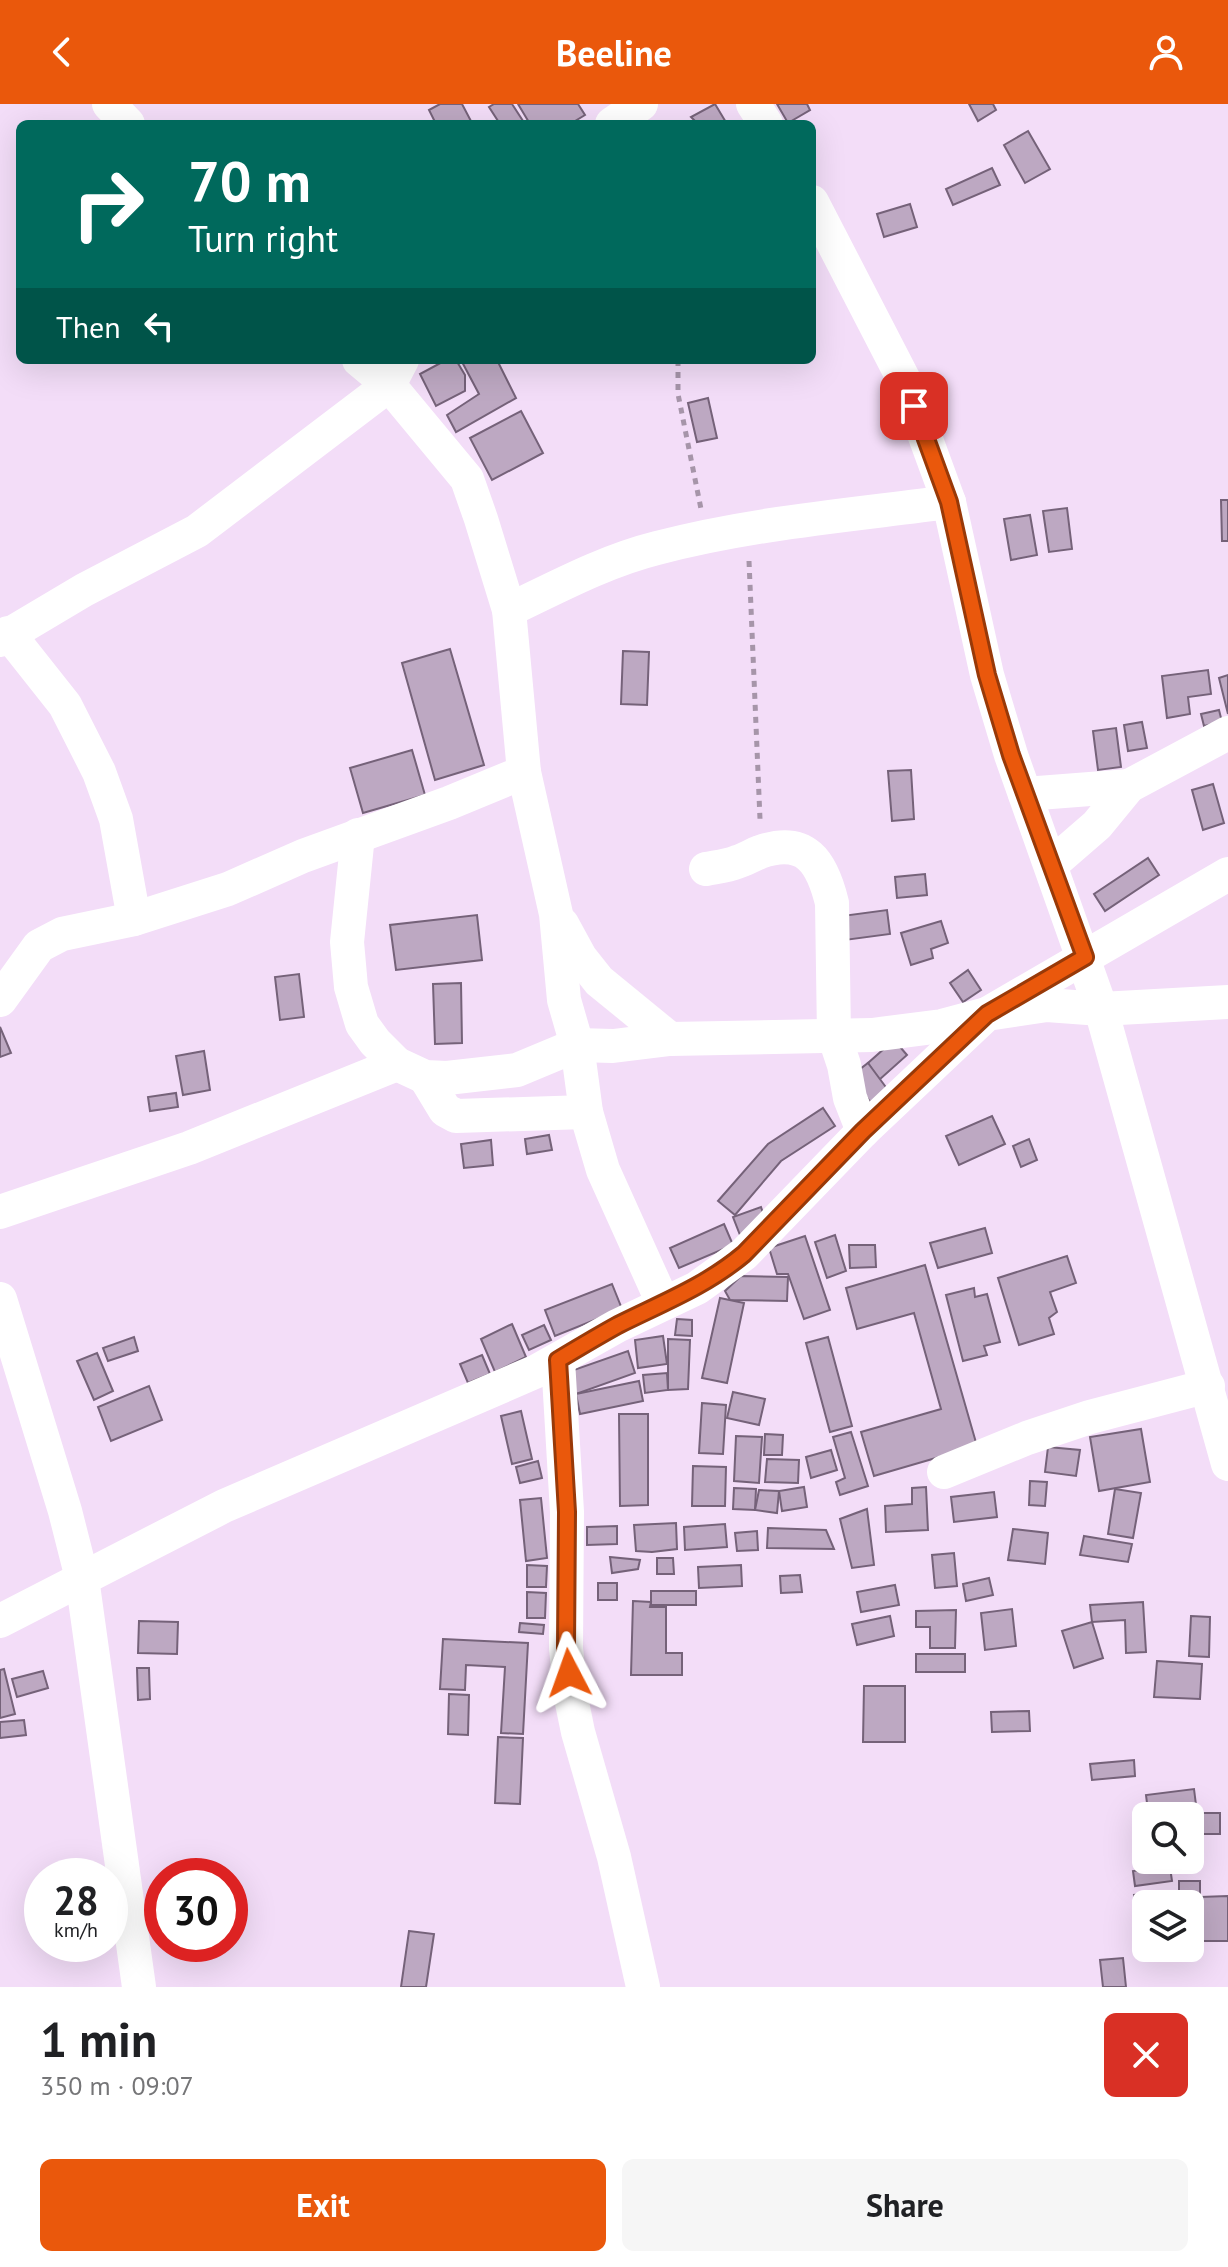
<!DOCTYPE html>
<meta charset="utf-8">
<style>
:root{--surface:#fff;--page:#f6f6f6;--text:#202124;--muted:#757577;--accent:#ea580c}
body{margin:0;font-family:"PT Sans",sans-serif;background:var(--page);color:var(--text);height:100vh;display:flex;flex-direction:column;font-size:30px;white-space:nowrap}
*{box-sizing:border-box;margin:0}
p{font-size:26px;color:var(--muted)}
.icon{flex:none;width:44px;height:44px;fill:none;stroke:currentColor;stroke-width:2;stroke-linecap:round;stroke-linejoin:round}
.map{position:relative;height:1883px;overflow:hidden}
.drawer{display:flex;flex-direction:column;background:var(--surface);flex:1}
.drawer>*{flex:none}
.banner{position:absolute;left:16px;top:16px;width:800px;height:244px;border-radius:12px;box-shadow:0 8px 32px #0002;background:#00695c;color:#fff;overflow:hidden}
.buttons{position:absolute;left:1132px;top:1698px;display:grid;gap:16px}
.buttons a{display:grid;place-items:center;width:72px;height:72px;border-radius:12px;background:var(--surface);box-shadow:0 8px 32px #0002;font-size:40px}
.speed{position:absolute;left:24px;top:1754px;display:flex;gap:16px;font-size:40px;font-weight:700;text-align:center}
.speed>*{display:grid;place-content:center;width:104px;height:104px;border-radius:50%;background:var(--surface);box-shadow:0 8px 32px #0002;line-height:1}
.speed small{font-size:20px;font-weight:400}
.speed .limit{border:12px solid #d22;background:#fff;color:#111}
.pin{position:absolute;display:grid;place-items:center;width:68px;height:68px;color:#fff;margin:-34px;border-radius:16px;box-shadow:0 4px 12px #0006}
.me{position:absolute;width:88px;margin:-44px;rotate:356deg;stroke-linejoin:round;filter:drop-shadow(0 0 6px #0008)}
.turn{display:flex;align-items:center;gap:28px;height:168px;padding:0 40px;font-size:36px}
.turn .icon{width:104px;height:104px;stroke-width:2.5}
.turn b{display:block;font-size:56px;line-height:68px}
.then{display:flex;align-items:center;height:76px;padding:0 40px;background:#0003;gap:16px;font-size:30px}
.round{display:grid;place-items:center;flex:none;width:84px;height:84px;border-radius:12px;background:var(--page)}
.headline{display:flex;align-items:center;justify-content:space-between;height:136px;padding:0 40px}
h1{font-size:48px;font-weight:600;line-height:60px}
.button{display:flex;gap:16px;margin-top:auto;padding:16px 40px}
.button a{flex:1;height:92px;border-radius:12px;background:var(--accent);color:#fff;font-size:32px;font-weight:600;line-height:92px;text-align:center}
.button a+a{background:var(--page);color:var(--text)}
header{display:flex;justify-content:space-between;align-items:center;height:104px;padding:0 40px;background:var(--accent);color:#fff;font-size:36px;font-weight:600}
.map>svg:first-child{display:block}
</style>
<header><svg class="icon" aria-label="back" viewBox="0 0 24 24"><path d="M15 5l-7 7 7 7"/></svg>Beeline<svg class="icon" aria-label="person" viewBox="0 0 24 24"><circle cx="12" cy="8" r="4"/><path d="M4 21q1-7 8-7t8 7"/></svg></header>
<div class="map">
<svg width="1228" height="1883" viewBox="0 0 1228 1883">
<rect width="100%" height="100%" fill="#f3ddf8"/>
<g fill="#bda8c2" stroke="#756279" stroke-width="2">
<polygon points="440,0 462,0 472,19 436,20 429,6"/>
<polygon points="494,0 512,0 525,20 500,20 489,3"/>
<polygon points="518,0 578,0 585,11 570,20 530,20"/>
<polygon points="715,0 727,20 698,20 691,13"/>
<polygon points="777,0 807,0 810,6 788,19"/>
<polygon points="969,0 993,0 996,6 978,17"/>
<polygon points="1028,27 1050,65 1025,79 1004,41"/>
<polygon points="992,64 1000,81 953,101 946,85"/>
<polygon points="910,100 917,123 884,133 877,110"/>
<polygon points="446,256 456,256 465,271 465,287 436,302 420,270"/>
<polygon points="461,256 497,256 516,294 456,328 447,311 479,290"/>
<polygon points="708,294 717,334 697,338 688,299"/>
<polygon points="521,307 543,349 492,376 470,334"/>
<polygon points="1221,396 1228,396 1228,437 1222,437"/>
<polygon points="1067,404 1072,445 1049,448 1043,407"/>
<polygon points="1030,411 1037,451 1011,456 1004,415"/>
<polygon points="450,545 484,661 435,676 402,559"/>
<polygon points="623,547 649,548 647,601 621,600"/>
<polygon points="1208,566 1211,590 1188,593 1190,610 1167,614 1162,572"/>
<polygon points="1228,571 1228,610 1219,574"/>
<polygon points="1219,606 1222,618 1204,622 1201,610"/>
<polygon points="1142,618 1147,644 1128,647 1124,621"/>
<polygon points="1116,624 1121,663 1098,666 1093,627"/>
<polygon points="412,646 425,691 363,709 350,664"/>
<polygon points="911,666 914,715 892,717 888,667"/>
<polygon points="1213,680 1224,719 1203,726 1192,686"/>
<polygon points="1148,754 1159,771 1105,807 1094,790"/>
<polygon points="925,770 927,791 897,794 895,773"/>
<polygon points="887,806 890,830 845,836 842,812"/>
<polygon points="477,811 482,856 396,866 390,821"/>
<polygon points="941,817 948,839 931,845 933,854 911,861 901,829"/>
<polygon points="968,866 981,886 963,898 950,879"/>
<polygon points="299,870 304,913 280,916 275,873"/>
<polygon points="461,879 462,939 435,940 433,880"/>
<polygon points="0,923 11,949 0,953"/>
<polygon points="894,936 907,951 879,976 868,959"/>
<polygon points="204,947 210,986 183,991 176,952"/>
<polygon points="868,959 888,986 871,999 851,972"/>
<polygon points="176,989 178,1003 150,1007 148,993"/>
<polygon points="823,1004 835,1022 781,1057 735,1111 718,1097 768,1040"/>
<polygon points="992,1012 1005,1040 959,1061 946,1032"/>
<polygon points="549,1031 552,1046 527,1050 525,1035"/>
<polygon points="1029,1035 1037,1056 1021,1063 1013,1042"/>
<polygon points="491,1036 493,1061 464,1064 461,1040"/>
<polygon points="761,1103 767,1121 740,1131 733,1113"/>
<polygon points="724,1120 733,1141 679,1164 670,1144"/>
<polygon points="985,1124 992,1149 938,1164 930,1139"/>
<polygon points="835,1131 846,1167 827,1174 815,1138"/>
<polygon points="805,1132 830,1206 804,1215 788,1170 777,1170 769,1144"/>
<polygon points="849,1141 875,1141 876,1163 850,1164"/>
<polygon points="1067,1152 1076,1179 1050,1188 1057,1208 1049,1214 1054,1230 1019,1241 998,1174"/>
<polygon points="925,1161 977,1342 874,1372 861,1328 941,1305 914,1209 857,1225 846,1184"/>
<polygon points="741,1172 788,1173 787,1197 730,1196 725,1187"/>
<polygon points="612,1180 622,1205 555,1232 545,1206"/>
<polygon points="974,1184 975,1193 987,1190 1000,1238 984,1242 987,1251 963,1257 946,1191"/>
<polygon points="720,1194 744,1199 727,1279 702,1274"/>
<polygon points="677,1215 692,1216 692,1232 675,1231"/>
<polygon points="512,1220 526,1253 495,1268 481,1235"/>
<polygon points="544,1221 551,1236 529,1246 522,1231"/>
<polygon points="663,1232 667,1260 638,1264 635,1236"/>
<polygon points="134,1233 138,1247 108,1257 103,1244"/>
<polygon points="828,1233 852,1322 830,1328 806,1239"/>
<polygon points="668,1235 690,1236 688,1285 668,1286"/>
<polygon points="628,1247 635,1269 576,1290 568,1268"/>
<polygon points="97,1249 113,1287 94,1296 77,1257"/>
<polygon points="482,1251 490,1270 468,1279 460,1260"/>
<polygon points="667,1269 668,1286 645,1289 643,1271"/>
<polygon points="639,1277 643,1297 580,1310 576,1290"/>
<polygon points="149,1282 162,1316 111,1337 98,1303"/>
<polygon points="733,1288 765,1295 759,1321 727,1314"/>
<polygon points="702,1299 726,1301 723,1350 699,1349"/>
<polygon points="521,1307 532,1355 512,1360 501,1312"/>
<polygon points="619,1310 648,1310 648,1401 620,1402"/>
<polygon points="1141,1325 1150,1378 1099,1387 1090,1333"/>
<polygon points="851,1328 868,1382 840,1391 836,1378 845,1374 833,1333"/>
<polygon points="765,1330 783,1331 782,1351 764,1351"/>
<polygon points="736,1332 762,1333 759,1379 734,1377"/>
<polygon points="1048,1343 1080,1346 1076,1372 1045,1368"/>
<polygon points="831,1346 837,1366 811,1374 806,1353"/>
<polygon points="767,1355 799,1356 798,1379 765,1378"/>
<polygon points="538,1357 542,1374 520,1379 516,1363"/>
<polygon points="693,1362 726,1363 725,1402 692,1402"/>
<polygon points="1030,1377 1047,1378 1045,1402 1029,1401"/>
<polygon points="804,1383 807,1403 782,1407 779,1387"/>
<polygon points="926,1383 928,1426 886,1428 885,1402 912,1400 912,1384"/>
<polygon points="734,1384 756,1385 755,1406 733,1405"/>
<polygon points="1115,1385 1141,1389 1133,1434 1108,1430"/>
<polygon points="759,1386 779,1387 777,1409 755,1406"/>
<polygon points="994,1388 997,1413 954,1418 951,1393"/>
<polygon points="541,1394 547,1454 526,1457 520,1396"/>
<polygon points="867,1405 874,1461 852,1464 840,1415"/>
<polygon points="676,1419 677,1445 652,1448 636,1447 634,1421"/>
<polygon points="725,1420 727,1443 685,1446 684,1423"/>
<polygon points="617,1422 617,1440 587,1441 587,1423"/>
<polygon points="768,1424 826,1426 834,1445 767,1444"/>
<polygon points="1013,1425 1048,1429 1045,1460 1008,1456"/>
<polygon points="757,1427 758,1446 737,1447 735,1429"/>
<polygon points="1084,1432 1132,1440 1128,1458 1080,1451"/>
<polygon points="954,1449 957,1482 935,1484 932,1451"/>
<polygon points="610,1453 640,1456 638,1465 612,1469"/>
<polygon points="657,1454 673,1454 674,1470 657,1470"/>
<polygon points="527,1461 547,1462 546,1483 527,1483"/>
<polygon points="741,1461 742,1482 699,1484 698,1463"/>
<polygon points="800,1471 802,1488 781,1489 780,1472"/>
<polygon points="989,1474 993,1491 966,1497 963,1480"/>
<rect x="598" y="1479" width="19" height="17"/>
<polygon points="895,1481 899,1501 861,1508 857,1488"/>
<rect x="651" y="1487" width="45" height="14"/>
<polygon points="527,1488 546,1489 545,1514 527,1514"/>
<polygon points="633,1497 651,1498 650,1503 666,1503 666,1549 682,1549 682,1571 631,1571"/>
<polygon points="1143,1498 1146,1548 1126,1549 1125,1516 1092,1518 1090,1501"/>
<polygon points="1012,1505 1016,1542 985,1546 981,1509"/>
<polygon points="956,1506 955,1544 930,1544 930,1523 916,1523 916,1507"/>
<polygon points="890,1512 894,1532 857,1541 852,1520"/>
<polygon points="1191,1512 1210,1513 1209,1553 1189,1552"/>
<polygon points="139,1517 178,1518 177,1550 138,1549"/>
<polygon points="1092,1518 1103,1554 1074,1564 1062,1527"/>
<polygon points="520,1519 544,1521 543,1530 519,1528"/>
<polygon points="443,1535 528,1539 523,1630 501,1629 505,1563 466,1561 465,1586 440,1585"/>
<rect x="916" y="1550" width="49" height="18"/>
<polygon points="1157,1557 1202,1560 1200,1595 1154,1593"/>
<polygon points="137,1564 149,1564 150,1595 138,1596"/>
<polygon points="4,1565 15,1610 0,1614 0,1566"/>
<polygon points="43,1567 48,1584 17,1593 12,1575"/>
<polygon points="864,1582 905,1582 905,1638 863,1638"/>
<polygon points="449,1590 469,1591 468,1631 448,1630"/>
<polygon points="1029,1607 1030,1627 992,1628 991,1608"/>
<polygon points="24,1616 26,1631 0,1634 0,1618"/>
<polygon points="498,1633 523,1634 520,1700 495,1699"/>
<polygon points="1134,1656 1135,1672 1092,1676 1090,1660"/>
<polygon points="1194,1685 1196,1701 1148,1707 1146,1691"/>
<polygon points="1170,1709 1220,1709 1220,1730 1190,1730 1190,1712 1170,1712"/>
<polygon points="1190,1735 1193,1735 1194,1765 1179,1766 1178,1756 1190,1756"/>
<polygon points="1148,1756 1169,1756 1172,1777 1135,1782 1133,1767 1150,1765"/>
<polygon points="1179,1777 1200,1777 1200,1793 1228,1792 1228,1837 1190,1837 1190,1800 1179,1800"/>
<polygon points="1171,1787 1173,1800 1146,1800 1146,1834 1139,1835 1134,1791"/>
<polygon points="409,1827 434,1830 426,1883 401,1883"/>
<polygon points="1123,1854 1126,1883 1103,1883 1100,1856"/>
</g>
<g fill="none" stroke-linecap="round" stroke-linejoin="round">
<g stroke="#a695a9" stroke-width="5" stroke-dasharray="6 6" stroke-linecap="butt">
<polyline points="678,256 678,290 701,405"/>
<polyline points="749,457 760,715"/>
</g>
<g stroke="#fff" stroke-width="34">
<polyline points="109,0 128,20"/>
<polyline points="753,0 766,20"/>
<polyline points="612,20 641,0"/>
<polyline points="812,98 905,278 949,398 987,571 1011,651 1101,905 1228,1360"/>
<polyline points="359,256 389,281 467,375 481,415 509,506 524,668 556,810 564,896 577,941 586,1008 603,1066 663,1199"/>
<path d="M509 506C557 483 605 457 657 444 752 419 851 411 949 398"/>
<polyline points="8,529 65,601 99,668 116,715 134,815"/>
<polyline points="0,536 84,486 197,427 389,281 402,256"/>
<polyline points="1025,690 1129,682"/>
<polyline points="358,731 347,838 351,883 362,920 375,938 397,960 425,973 447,974 517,966 577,941 613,942 670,935 872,931 942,922 987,910 1047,901 1101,905 1228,898"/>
<polyline points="1052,760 1097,721 1129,682 1228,629"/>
<path d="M706 765C716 763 727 762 737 758 745 756 752 751 760 748 806 732 822 758 832 799L834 931 844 961 850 994 863 1027"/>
<polyline points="562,820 580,853 599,877 670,935"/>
<polyline points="0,896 39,842 62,830 134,815 228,785 303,752 449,699 524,668"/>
<polyline points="425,973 445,1006 456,1012 586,1008"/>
<polyline points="0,1108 189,1044 397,960"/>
<polyline points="0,1195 65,1407 82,1474 139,1883"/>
<polyline points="558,1256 567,1408 566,1544 571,1594 578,1628 614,1753 643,1883"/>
<polyline points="944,1368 1027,1334 1090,1313 1208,1282"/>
<polyline points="0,1517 224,1402 537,1267 617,1222 697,1184 744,1150 863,1027 987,910 1228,770"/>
</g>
</g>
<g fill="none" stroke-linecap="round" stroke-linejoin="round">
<defs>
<path id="route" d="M569 1569 566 1544 567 1408 558 1256C578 1244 598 1232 618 1221 662 1199 706 1182 744 1150L863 1027 987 910 1085 853 1011 651 987 571 949 398 914 302"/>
</defs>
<use href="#route" stroke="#983908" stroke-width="20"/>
<use href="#route" stroke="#ea580c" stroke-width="14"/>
</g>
</svg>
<div class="buttons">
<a><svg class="icon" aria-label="search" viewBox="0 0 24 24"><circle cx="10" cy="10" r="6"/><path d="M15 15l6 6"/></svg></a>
<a><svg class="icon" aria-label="layers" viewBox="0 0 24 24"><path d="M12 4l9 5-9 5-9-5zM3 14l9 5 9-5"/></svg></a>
</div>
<div class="speed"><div>28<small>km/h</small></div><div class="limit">30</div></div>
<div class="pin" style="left:914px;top:302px;background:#d93025"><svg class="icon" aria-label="arrive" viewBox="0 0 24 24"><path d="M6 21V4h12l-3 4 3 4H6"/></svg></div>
<svg class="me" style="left:569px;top:1569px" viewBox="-20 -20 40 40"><path d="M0-17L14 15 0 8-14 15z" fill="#ea580c" stroke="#fff" stroke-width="4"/></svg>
<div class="banner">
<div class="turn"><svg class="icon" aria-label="right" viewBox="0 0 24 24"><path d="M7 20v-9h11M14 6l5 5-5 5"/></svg><div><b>70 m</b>Turn right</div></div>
<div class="then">Then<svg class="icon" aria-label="left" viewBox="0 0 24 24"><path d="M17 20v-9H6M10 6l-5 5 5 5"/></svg></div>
</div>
</div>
<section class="drawer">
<div class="headline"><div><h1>1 min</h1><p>350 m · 09:07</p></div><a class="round" style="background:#d93025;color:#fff"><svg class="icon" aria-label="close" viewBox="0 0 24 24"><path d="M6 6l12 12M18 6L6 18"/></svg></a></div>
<div class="button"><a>Exit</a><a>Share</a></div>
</section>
